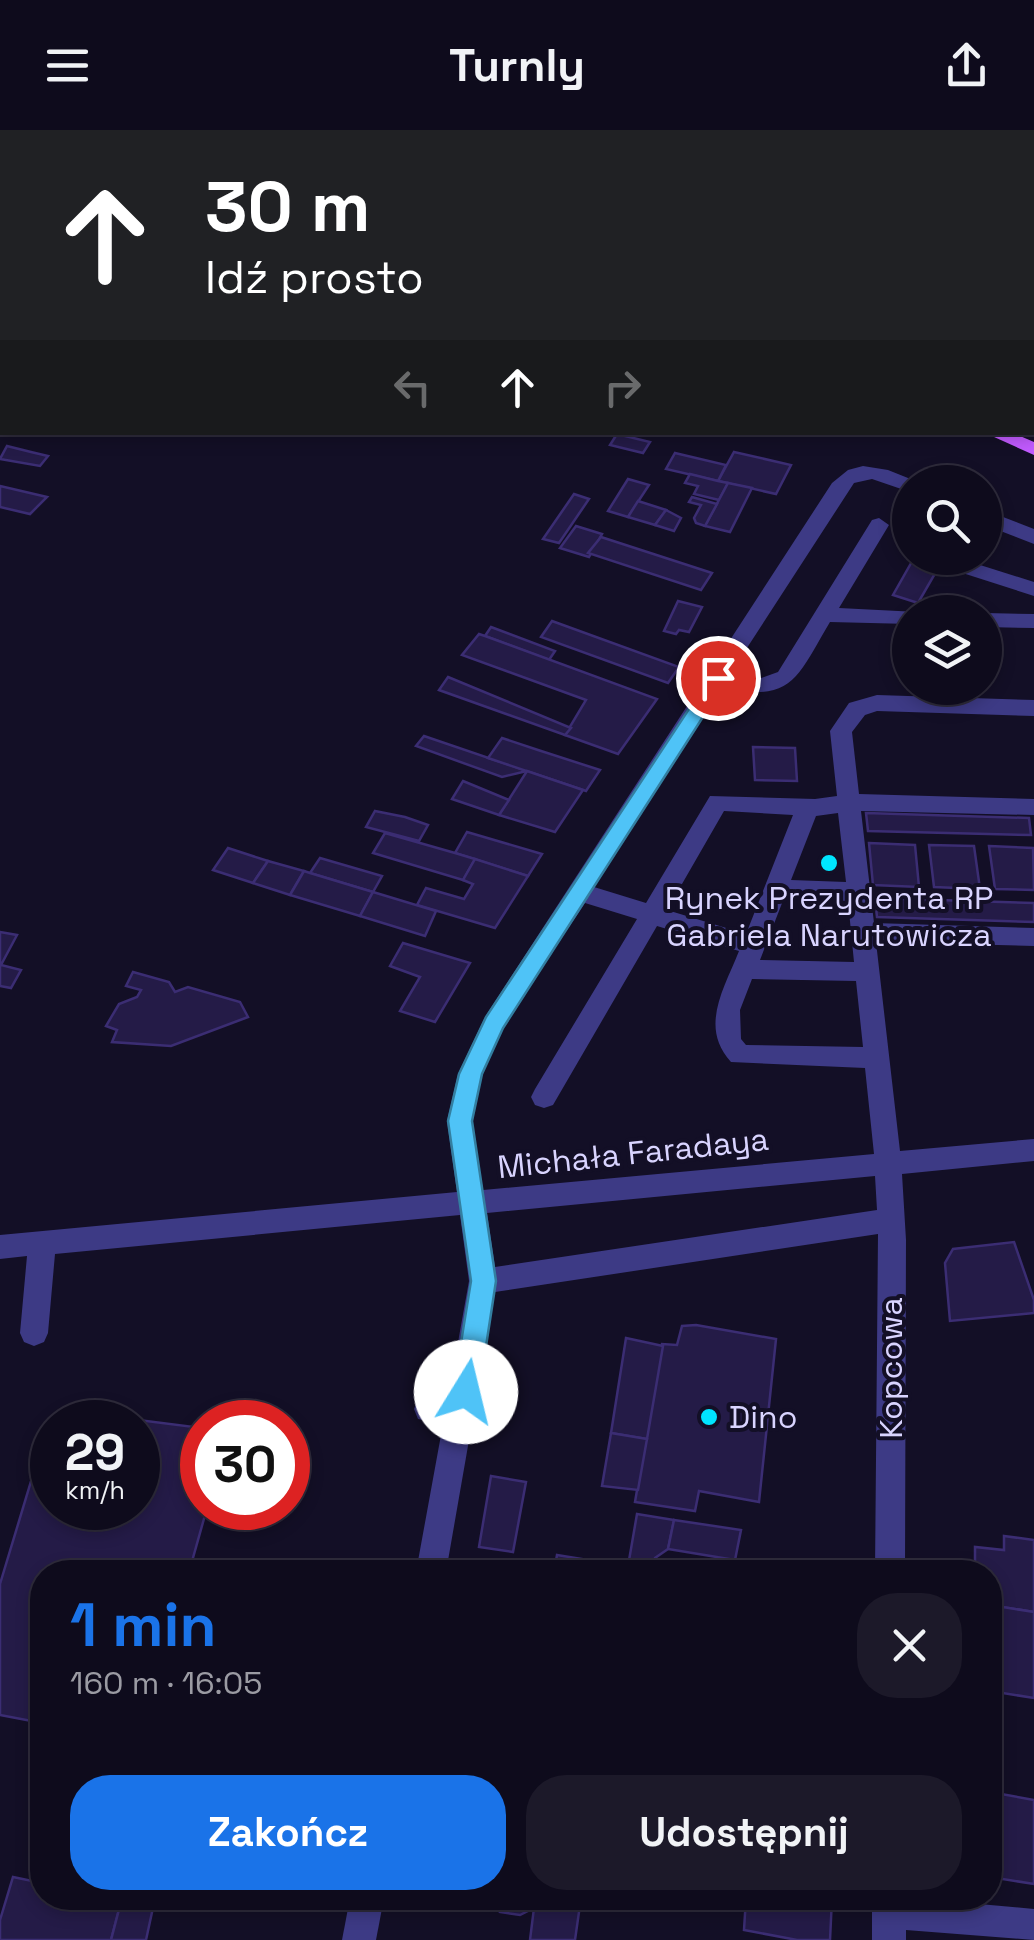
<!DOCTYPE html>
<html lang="pl">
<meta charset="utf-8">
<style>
:root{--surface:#0e0b1c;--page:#1c1929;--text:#f1f3f6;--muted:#9b9ba3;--line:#2e2b3b;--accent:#1a73e8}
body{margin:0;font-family:"Space Grotesk",sans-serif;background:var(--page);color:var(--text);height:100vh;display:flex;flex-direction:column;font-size:38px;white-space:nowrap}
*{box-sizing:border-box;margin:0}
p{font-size:32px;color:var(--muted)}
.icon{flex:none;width:55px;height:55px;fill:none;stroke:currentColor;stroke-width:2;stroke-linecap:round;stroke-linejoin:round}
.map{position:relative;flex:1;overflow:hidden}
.panel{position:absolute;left:30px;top:1430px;width:972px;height:350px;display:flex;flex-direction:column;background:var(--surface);border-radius:40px;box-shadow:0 5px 15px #0003,0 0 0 2px var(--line)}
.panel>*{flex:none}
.top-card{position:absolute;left:0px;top:0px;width:1035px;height:305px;box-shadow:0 5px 15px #0003,0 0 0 2px var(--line);background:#202124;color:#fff;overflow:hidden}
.fabs{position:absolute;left:892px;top:335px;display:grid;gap:20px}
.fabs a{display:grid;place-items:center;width:110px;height:110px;border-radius:50%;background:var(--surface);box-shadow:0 5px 15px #0003,0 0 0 2px var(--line);font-size:50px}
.speed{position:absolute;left:30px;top:1270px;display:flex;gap:20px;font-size:50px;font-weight:700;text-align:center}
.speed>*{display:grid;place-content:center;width:130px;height:130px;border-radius:50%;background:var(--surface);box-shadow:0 5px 15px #0003,0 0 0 2px var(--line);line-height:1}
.speed small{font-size:25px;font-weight:400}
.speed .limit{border:15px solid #d22;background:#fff;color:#111}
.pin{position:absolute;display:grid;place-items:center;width:85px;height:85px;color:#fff;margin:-42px;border:5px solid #fff;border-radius:50%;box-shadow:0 2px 10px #0007}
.me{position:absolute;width:110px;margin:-55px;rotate:9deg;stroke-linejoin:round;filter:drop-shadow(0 0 8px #0008)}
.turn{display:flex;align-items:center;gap:35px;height:210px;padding:0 40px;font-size:45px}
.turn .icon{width:130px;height:130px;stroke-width:2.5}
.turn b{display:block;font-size:70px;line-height:85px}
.lanes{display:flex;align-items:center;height:95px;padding:0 40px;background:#0003;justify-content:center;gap:50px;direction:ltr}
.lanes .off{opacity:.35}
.round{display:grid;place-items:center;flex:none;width:105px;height:105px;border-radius:40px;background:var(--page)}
.summary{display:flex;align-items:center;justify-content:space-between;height:170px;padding:0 40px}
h1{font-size:60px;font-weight:600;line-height:75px;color:var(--accent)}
.button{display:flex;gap:20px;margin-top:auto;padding:20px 40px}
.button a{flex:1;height:115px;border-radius:40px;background:var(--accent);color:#fff;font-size:40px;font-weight:600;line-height:115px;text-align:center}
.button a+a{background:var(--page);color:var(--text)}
header{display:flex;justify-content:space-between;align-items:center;height:130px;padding:0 40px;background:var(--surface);font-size:45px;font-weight:600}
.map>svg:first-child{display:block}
</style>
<header><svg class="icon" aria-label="menu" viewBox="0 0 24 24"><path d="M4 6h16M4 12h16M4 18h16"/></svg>Turnly<svg class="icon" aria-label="share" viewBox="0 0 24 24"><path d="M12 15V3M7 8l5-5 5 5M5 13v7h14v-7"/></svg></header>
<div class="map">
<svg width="1034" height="1810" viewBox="0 0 1034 1810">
<rect width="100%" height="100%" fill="#130f26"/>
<g fill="#241b47" stroke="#3b2d73" stroke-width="2.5">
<polygon points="617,304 650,312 643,323 610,315"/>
<polygon points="7,316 31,322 48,326 40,336 0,329"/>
<polygon points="734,322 791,335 776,364 718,351"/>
<polygon points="675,323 726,335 718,351 666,339"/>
<polygon points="690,344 718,351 728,353 719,370 694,364 698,356 685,353"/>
<polygon points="628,349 649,355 628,387 608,381"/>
<polygon points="728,353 752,358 730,402 705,396"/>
<polygon points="0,356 47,367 30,384 0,377"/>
<polygon points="574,364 589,369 559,413 543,409"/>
<polygon points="692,367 717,374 705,396 696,393 694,388 701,375 689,372"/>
<polygon points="638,371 666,380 655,395 628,387"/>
<polygon points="666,380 681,388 674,401 655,395"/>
<polygon points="576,396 602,404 589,427 560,418"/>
<polygon points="601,407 712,443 701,460 588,423"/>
<polygon points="914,428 944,428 918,473 893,465"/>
<polygon points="678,471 702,477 689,502 679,500 676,504 664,501"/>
<polygon points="552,491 679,537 668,553 541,507"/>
<polygon points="491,497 555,521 549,530 485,506"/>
<polygon points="479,504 485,506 657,569 618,624 565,605 586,570 462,525"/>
<polygon points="448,547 571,598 565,605 439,560"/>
<polygon points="424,606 527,641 502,647 416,616"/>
<polygon points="502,608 538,620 600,640 586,661 488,628"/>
<polygon points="753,617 795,618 797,651 755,650"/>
<polygon points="527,641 583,660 555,702 499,685"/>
<polygon points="463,651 509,670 499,685 452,669"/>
<polygon points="375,681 405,687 428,695 419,711 366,697"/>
<polygon points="866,683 1029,688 1031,705 868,701"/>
<polygon points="467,702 542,724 528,746 455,723"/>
<polygon points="385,703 455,723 475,729 463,750 373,723"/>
<polygon points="869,713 915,715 919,757 873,755"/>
<polygon points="929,715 974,716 980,759 934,757"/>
<polygon points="989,716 1033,718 1034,760 995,759"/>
<polygon points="228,718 268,731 253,753 213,740"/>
<polygon points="320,728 382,746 373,762 310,743"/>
<polygon points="475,729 528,746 495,798 417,775 426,758 464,769 473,754 463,750"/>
<polygon points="268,731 304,741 290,765 253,753"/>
<polygon points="304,741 310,743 373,762 360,786 290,765"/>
<polygon points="373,762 436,781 425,806 360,786"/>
<polygon points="875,768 1034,773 1034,792 877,787"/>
<polygon points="0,802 17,805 1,835 21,840 11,858 0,856"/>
<polygon points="403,813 470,833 435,892 400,881 420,847 390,836"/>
<polygon points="133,842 169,852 175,862 188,857 240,872 248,887 171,916 112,912 117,900 106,896 119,874 137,867 141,860 126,856"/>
<polygon points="1014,1112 1034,1170 1034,1183 950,1191 945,1133 953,1119"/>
<polygon points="696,1195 776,1209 759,1372 699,1361 695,1381 635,1372 662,1214 677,1215 682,1196"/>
<polygon points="626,1208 663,1216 647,1309 611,1303"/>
<polygon points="91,1284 202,1298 202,1378 207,1378 189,1442 42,1442 42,1593 0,1585 0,1454 45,1305 52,1306 52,1378 138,1378 138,1292 88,1292"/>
<polygon points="611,1303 647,1309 638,1360 602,1356"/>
<polygon points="491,1346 526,1352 513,1422 479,1417"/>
<polygon points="637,1384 674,1390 668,1419 655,1428 653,1442 627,1442"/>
<polygon points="674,1390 741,1400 735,1430 668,1419"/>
<polygon points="1004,1406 1034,1410 1034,1482 990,1475 990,1442 975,1442 975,1417 1004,1420"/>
<polygon points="557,1425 625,1436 624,1442 554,1442"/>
<polygon points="990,1475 1034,1482 1034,1568 990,1561"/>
<polygon points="990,1662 1034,1670 1034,1754 990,1747"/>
<polygon points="13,1747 42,1753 42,1768 122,1768 111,1810 0,1810 0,1790"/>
<polygon points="122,1768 154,1773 146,1810 111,1810"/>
<polygon points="482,1768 581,1768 575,1810 530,1810 534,1778 520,1785 500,1782 501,1775 481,1771"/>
<polygon points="746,1768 832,1768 830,1810 797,1810 744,1800"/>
</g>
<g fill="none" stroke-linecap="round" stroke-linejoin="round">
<g fill="#3d3a85" fill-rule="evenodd">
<polygon points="46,0 64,0 65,2 48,2"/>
<rect x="788" y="0" width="16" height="2"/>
<path d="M863 336 888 340 918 352H910V362L872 349 854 353 730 544 756 550 778 542 872 390 879 388 889 395 839 478 918 482H910V494L830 492C797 547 793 574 722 557L594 757 646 773 710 666 815 669 837 666 830 601 849 573 877 565 1034 570V586L877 581 865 585 852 602 859 664 1034 669V685L861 681 874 793 1034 798V816L876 812 900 1021 1034 1009V1031L902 1044 906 1110 905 1442H875L878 1104 495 1162 475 1277 477 1283 472 1293 446 1442H416L443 1294 418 1289 414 1279 418 1269 428 1266 448 1268 469 1151 460 1085 55 1124 48 1203 44 1212 34 1216 24 1212 20 1203 27 1126 0 1129V1105L457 1062 447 991 458 944 485 887 832 353 848 340ZM724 681 793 685 746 804 667 780ZM838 683 846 752 791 750 816 686ZM784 768 848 771 854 832 760 830ZM585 773 637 789 535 959 531 967 535 975 544 978 553 975 657 796 739 821C724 859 699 897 731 932L865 938 874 1024 483 1060C480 1038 472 1013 473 991 475 919 547 832 585 773ZM752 849 856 851 863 917 746 915 741 909 740 880ZM875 1046 877 1080 495 1137 487 1083Z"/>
<polygon points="985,380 1034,399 1034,414 985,395"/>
<polygon points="958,428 1034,452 1034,466 950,439 950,429"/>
<polygon points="985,483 1034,484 1034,498 985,497"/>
<polygon points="350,1768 384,1768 376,1810 342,1810"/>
<polygon points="872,1768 913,1768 1034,1779 1034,1810 906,1800 906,1810 872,1810"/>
</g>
<g fill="#c25bff" fill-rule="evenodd">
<polygon points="192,0 214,0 215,2 194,2"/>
<polygon points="277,0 299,0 300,2 279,2"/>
<rect x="1032" y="269" width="2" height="12"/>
<polygon points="983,302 1011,302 1034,312 1034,325"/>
</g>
</g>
<polygon fill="#4fc3f7" stroke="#337fa1" stroke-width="2.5" points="718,542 728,548 503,898 482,944 472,991 496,1151 479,1262 475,1270 466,1274 457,1270 453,1262 471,1151 448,991 459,944 486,887 712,544"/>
<g fill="#00e5ff" stroke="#130f26" stroke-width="4">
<circle cx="829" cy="733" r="10"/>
<circle cx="709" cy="1287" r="10"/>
</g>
<g text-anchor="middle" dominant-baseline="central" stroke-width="8" stroke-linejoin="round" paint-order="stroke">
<g font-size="32" fill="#d9d4ff" stroke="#130f26">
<text x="829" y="768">Rynek Prezydenta RP<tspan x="829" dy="37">Gabriela Narutowicza</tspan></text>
<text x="729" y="1287" text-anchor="start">Dino</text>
</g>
<g font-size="32" fill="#d9d4ff" stroke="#130f26">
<text transform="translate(633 1023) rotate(-6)">Michała Faradaya</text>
<text transform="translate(891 1238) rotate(-90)">Kopcowa</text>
</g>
</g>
</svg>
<div class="fabs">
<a><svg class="icon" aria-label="search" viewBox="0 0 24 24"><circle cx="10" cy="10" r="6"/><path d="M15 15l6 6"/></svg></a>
<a><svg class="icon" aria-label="layers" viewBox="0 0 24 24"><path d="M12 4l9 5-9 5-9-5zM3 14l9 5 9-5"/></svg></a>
</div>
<div class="speed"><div>29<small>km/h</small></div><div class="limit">30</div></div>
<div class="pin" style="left:718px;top:548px;background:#d93025"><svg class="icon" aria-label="arrive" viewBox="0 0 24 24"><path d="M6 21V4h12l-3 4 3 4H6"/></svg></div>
<svg class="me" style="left:466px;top:1262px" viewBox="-20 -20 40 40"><circle r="19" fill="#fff"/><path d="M0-13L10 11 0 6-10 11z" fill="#4fc3f7"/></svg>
<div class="top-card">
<div class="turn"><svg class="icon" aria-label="ahead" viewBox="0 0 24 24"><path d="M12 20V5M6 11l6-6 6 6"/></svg><div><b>30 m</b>Idź prosto</div></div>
<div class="lanes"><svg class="icon off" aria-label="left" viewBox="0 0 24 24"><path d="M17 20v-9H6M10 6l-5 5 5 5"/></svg><svg class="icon" aria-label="ahead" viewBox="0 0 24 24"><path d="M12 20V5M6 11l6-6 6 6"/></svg><svg class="icon off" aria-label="right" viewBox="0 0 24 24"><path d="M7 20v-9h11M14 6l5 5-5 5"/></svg></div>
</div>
<section class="panel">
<div class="summary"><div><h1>1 min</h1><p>160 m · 16:05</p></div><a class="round"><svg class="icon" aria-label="close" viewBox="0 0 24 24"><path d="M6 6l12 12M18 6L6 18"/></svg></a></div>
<div class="button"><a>Zakończ</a><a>Udostępnij</a></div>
</section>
</div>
